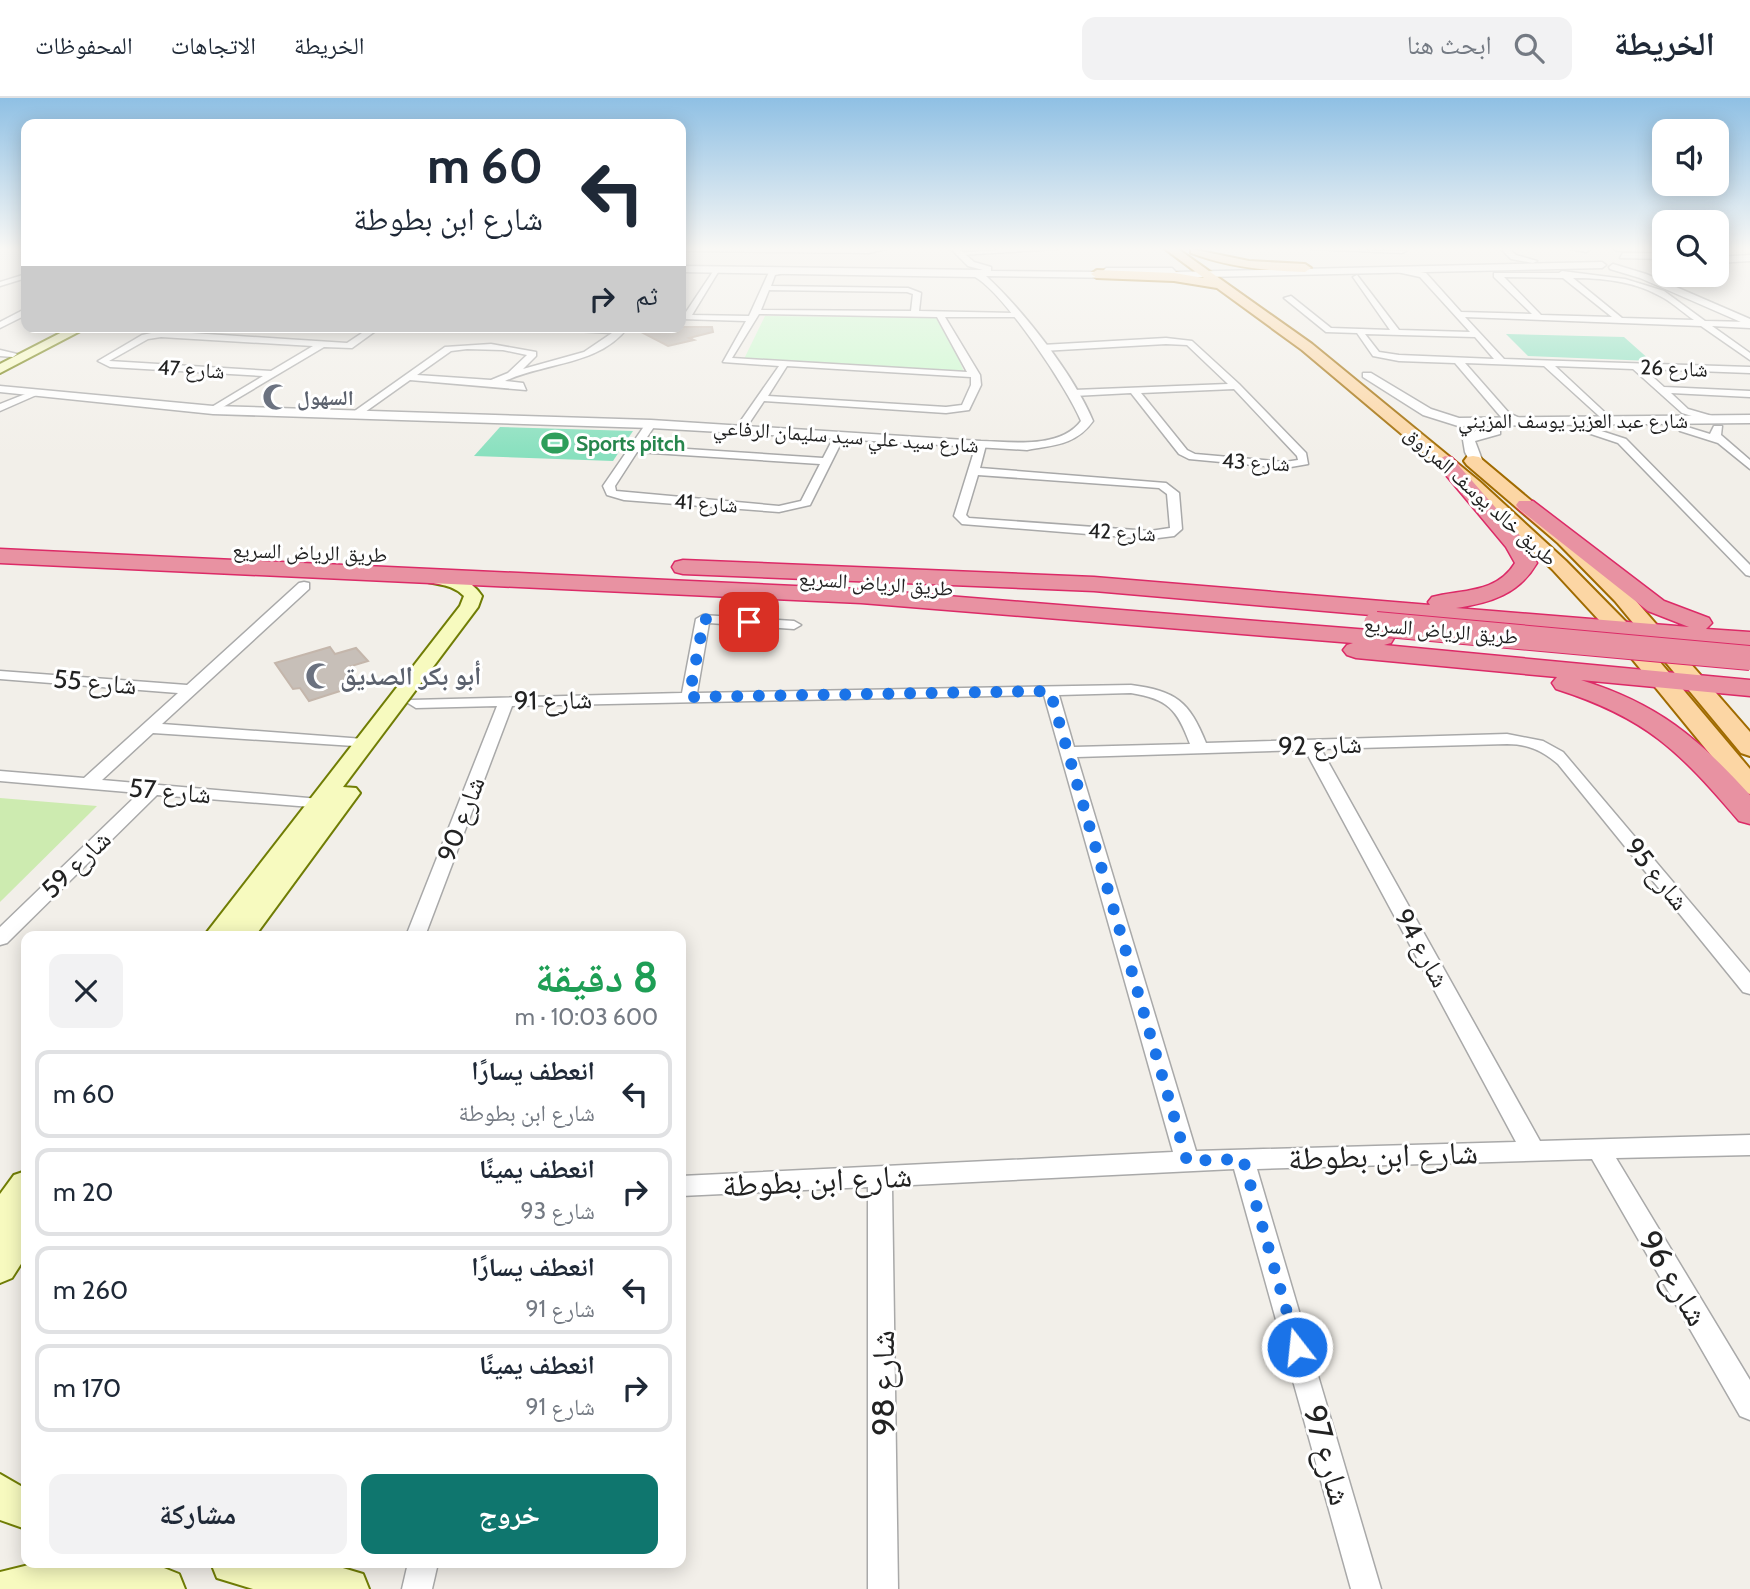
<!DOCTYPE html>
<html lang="ar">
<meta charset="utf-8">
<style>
:root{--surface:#fff;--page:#f2f2f3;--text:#1f2937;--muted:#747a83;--line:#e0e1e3;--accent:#0f766e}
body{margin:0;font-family:Cabin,"Noto Naskh Arabic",sans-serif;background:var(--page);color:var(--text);direction:rtl;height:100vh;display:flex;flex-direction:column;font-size:26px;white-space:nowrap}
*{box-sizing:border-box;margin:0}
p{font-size:23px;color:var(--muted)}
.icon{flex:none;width:38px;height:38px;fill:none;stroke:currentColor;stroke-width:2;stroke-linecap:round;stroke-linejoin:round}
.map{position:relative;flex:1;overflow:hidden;direction:ltr}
.drawer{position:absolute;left:21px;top:833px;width:665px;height:637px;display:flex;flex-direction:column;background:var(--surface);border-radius:14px;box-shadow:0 4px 18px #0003;direction:rtl}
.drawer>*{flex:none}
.guide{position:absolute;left:21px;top:21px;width:665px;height:214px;border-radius:14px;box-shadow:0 4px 18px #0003;direction:rtl;background:#fff;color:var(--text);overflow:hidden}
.controls{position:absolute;left:1652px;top:21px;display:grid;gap:14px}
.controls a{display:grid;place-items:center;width:77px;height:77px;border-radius:14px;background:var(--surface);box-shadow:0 4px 18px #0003;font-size:35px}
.pin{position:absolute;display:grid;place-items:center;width:60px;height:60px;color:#fff;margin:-30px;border-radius:14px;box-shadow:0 4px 10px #0006}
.me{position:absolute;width:77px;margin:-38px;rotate:344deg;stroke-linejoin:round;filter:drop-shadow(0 0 5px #0008)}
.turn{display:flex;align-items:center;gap:24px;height:147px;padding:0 28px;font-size:32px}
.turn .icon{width:91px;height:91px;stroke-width:2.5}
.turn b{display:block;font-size:49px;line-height:60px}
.then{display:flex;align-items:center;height:66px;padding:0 28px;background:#0003;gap:14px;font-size:26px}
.round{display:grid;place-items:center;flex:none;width:74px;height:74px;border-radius:14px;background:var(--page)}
.headline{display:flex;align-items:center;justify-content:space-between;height:119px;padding:0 28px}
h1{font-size:42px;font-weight:700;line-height:52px;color:#1e9e55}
.primary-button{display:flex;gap:14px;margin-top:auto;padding:14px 28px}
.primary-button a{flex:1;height:80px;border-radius:14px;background:var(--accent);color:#fff;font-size:28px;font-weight:700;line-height:80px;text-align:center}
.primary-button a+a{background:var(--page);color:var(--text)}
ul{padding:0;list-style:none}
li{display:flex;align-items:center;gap:21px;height:88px;margin:0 14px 10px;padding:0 14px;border:4px solid var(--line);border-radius:14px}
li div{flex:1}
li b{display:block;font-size:26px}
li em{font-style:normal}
header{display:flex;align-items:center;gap:42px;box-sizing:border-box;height:98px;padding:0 35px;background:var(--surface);border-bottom:2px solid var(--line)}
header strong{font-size:33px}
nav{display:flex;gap:38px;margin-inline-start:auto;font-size:24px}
.search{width:490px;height:63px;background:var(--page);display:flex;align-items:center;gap:18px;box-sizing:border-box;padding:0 24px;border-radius:14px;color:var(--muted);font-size:26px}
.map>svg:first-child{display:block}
</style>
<header>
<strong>الخريطة</strong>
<div class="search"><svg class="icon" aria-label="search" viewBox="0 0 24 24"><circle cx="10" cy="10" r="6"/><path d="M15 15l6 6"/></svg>ابحث هنا</div>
<nav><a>الخريطة</a><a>الاتجاهات</a><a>المحفوظات</a></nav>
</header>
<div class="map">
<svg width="1750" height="1491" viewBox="0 0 1750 1491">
<rect width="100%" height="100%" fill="#f2efe9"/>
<polygon fill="#cdebb0" points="0,700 97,708 0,804"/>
<polygon fill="#c8facc" points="765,218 942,220 964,274 744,261"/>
<g fill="#88e0be">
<polygon points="1506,236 1624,239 1651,263 1528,258"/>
<polygon points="500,329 633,333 613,363 474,358"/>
</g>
<g fill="#c7bfb8" stroke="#c4b6ab" stroke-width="2">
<polygon points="664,229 712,229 713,234 689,240 694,242 668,248 641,234"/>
<polygon points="330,549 335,556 356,550 368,563 348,569 359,587 309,603 300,590 293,591 275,565"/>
</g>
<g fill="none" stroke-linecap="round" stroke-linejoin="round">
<defs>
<g id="minor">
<polygon points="681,151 886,151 869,155 683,153"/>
<polygon points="1013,151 1057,151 960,157 956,155"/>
<polygon points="1310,151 1406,153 1402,155"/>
<polygon points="1501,151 1509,151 1516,157 1537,163 1533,165 1511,161"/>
<polygon points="1614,151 1664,151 1664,154 1618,153"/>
<path d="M716 169 720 171 692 217 749 218 769 174 786 170 789 174 775 177 771 188 908 190 921 195 919 213 1015 215 1019 217 1015 219H945L980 277 981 287 969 312 946 315 764 303 744 333 740 334 735 331 779 268 723 264 746 223 681 221V217H684ZM769 192 907 194 913 196 911 213 761 212ZM759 216 937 219 967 274 732 260ZM787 268 971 279V287L962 307 946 309 768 298Z"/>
<path d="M1397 170 1426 175 1461 214 1532 216 1494 179V175H1559L1562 173 1625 181 1664 193 1705 223 1750 224V230L1712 228 1750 255V262L1701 228 1465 219 1504 261 1750 269V275L1644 271 1664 289 1750 293V299L1671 295 1688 311 1719 320 1720 322 1715 325 1682 315 1633 271 1555 268 1613 322V326L1609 327 1544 268 1465 265 1509 315 1526 323 1527 325 1522 328 1501 319 1455 265 1399 263 1373 258 1357 235 1326 234 1284 200 1291 198 1331 230 1390 232 1353 179 1357 177 1399 232 1470 234 1420 179 1397 174ZM1504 179 1563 180 1612 219 1541 217ZM1573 180C1601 180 1633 183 1658 197 1671 203 1682 214 1694 222L1622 220ZM1365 236 1475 239 1494 261 1399 257 1379 254Z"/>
<polygon points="26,176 26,180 0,188 0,184"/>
<polygon points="23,212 26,212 26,217 0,230 0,224"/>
<path d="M371 229H381L352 250 324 249 213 315 208 312 210 310 263 278 110 269 98 263 142 237 161 233 347 245ZM161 239 313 248 271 273 109 263 148 241Z"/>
<path d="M497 229H628C599 268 545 264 505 283L523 285 526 292 410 282 358 319 349 317 445 249 491 246 536 254V258L523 271 584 254 612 235ZM467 251 503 252 527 257 508 275 491 282 417 277 451 253Z"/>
<path d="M1166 240 1192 243 1239 286 1306 355 1308 366 1285 370 1189 361 1179 356 1131 295 1074 298 1069 295 1074 292 1228 286 1187 247 1166 246 1042 253 1038 250 1042 247ZM1234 291 1297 358 1298 362 1285 364 1195 356 1187 352 1141 295Z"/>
<polygon points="0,252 17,256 13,259 0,258"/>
<polygon points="33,293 41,295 0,313 0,306"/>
<path d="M651 323 656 326 641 348 823 360 836 335 845 337 810 407 779 414 624 402 607 397 603 388 647 324ZM637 354 820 366 801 403 779 408 616 393 615 388Z"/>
<polygon points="1684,328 1710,336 1714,328 1722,328 1721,337 1750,362 1750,371 1718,345 1680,333 1679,331"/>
<polygon points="1589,329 1626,341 1750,467 1750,478 1746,477 1618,345 1585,334 1585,330"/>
<path d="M981 344 986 347 980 370 1166 385 1179 395 1182 431 1174 438 1150 441 962 426 954 418 976 347ZM978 377 1159 390 1167 396 1170 430 1150 433 969 420 966 417Z"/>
<polygon points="304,484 309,485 309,491 162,626 364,641 370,643 372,646 370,649 153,635 102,682 331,702 339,707 337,711 157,697 7,845 0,847 0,829 139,695 0,683 0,673 84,680 178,595 0,581 0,573 187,587 299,485"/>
<path d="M703 517 794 523 801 527 794 531 709 525 697 595 1131 587C1176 593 1189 603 1206 645L1507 636 1543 643 1563 654 1750 875V896L1743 894 1558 666C1543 653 1528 646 1507 646L1321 651 1540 1043 1750 1037V1057L1616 1060 1750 1282V1322L1740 1318 1592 1061 1257 1071 1381 1491H1351L1234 1071 892 1088 898 1491H868V1089L681 1098V1078L1173 1054 1044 597 512 608 425 838H406L497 608 416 610 408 605 411 602 682 595 696 521ZM1131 595C1168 601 1177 611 1190 646L1074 649 1059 597ZM1305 652 1516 1044 1196 1053 1077 659Z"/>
<polygon points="408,1465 438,1465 432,1491 402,1491"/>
</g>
<g id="tertiary">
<path d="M951 151H959L974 164 991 169V173L1102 174 1106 170H1172L1176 174 1602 164 1606 167 1602 170 1160 180 1156 176H1125L1121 180 986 178C1023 212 1074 277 1093 323 1076 347 1054 347 1027 352L651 330 213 316 0 294V288L213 308 651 322 981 343C1012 344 1060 351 1081 323 1068 291 1004 195 975 179L681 174V168L983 172 968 168Z"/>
<polygon points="1571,151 1590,151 1586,154"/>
<polygon points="1623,155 1664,155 1664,161 1620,160"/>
<polygon points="1750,157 1750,163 1717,165 1717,159"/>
<polygon points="1613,166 1646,176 1750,221 1750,228 1640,180 1610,171 1609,169"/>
<polygon points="1363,275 1371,275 1431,311 1459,320 1750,317 1750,325 1458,328 1423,317 1363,279"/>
<polygon points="1496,329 1500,330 1500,336 1475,343 1484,367 1483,370 1473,370 1465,354 1463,342 1475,333"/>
</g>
<g id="secondary">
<polygon points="72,229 88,229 0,275 0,266"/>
<path d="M430 474C451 475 470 480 482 498L478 509 343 689 356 690 360 695 255 838H204L460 508 464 498C452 486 439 487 424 483L421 479Z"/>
<polygon points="26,1073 26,1158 12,1180 0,1185 0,1096 14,1077"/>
<polygon points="0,1376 26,1391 26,1431 0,1422"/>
<polygon points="37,1465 136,1465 164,1470 179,1476 185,1491 0,1491 0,1474"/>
<polygon points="211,1465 326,1465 363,1476 369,1491 253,1491 217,1480"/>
</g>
<g id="primary">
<polygon points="1165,151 1178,151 1312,246 1479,383 1566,463 1627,525 1750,671 1750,696 1741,694 1611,535 1552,471 1467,391 1302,252 1217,190 1174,183 1097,180 1091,176 1097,172 1174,175 1204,180"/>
<path d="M1191 151 1249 163 1305 166 1311 170 1305 174C1266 173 1228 169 1191 155Z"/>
<polygon points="1473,358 1479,359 1572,437 1629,495 1750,634 1750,658 1741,655 1615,503 1558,445 1467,367 1464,363 1467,359"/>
</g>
<g id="motorway">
<path d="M1445 358 1452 360 1524 442 1537 465C1519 496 1491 505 1456 510L1689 529 1648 513 1519 411 1516 407 1519 403H1533L1664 503 1709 520 1712 525 1706 531 1750 534V550L1094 493 683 476 675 474 672 469 675 464 683 462 1094 479 1430 507 1428 504 1432 499C1462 491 1496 496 1515 465L1506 449 1435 364Z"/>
<path d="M0 451 861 491 1382 533 1391 535 1394 540 1391 545 1384 547 1750 582V598L1581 582C1658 606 1697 639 1750 697V726L1739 723C1678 652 1647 620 1556 591L1552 585 1557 579 1356 560 1347 557 1343 552 1347 547 1353 545 861 505 0 465Z"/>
</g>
</defs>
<use href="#minor" stroke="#a9a9a9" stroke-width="3"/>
<use href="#tertiary" stroke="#a9a9a9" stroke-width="3"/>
<use href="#secondary" stroke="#707d05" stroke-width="4"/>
<use href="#primary" stroke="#a06b00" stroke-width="4"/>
<use href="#motorway" stroke="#dc2a67" stroke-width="3"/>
<use href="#minor" fill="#fff" fill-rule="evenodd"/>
<use href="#tertiary" fill="#fff" fill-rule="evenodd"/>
<use href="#secondary" fill="#f7fabf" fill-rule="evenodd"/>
<use href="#primary" fill="#fcd6a4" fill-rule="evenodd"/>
<use href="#motorway" fill="#e892a2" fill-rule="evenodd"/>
<defs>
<polyline id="motorway-bridge" points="1376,526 1750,560"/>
</defs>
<use href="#motorway-bridge" stroke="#dc2a67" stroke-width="26" stroke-linecap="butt"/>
<use href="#motorway-bridge" stroke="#e892a2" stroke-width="24"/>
</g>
<linearGradient id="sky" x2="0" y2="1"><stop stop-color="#8fc0e4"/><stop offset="0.42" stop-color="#f9f8f5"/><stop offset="1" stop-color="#f9f8f5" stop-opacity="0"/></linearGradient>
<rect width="1750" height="359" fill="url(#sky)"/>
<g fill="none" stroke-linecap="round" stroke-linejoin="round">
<polyline stroke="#1a73e8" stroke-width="12" stroke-dasharray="0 21.6" points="749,524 704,521 689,599 1050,593 1187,1063 1243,1061 1297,1249"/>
</g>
<defs>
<symbol id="mosque-bare" viewBox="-9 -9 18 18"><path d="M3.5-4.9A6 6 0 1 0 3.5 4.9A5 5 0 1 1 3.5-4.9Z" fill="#6b7280" stroke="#fff" stroke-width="2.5" paint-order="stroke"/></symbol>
<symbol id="stadium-bare" viewBox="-9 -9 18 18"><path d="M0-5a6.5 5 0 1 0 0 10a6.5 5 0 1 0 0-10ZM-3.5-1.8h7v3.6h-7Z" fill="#2e9e5b" stroke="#fff" stroke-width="2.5" paint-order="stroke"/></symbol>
</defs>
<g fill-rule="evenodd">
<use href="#mosque-bare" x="257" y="280" width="38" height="38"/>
<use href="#stadium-bare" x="536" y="326" width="38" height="38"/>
<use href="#mosque-bare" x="300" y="559" width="38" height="38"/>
</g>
<g text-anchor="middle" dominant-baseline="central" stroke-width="6" stroke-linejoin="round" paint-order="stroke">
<g font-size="21" fill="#222" stroke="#fff">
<text transform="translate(1674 270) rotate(2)">شارع 26</text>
<text transform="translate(191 271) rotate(4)">شارع 47</text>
<text x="1573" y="322">شارع عبد العزيز يوسف المزيني</text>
<text transform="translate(846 338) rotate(4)">شارع سيد علي سيد سليمان الرفاعي</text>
<text transform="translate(1256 364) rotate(3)">شارع 43</text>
<text transform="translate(1481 398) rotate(42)">طريق خالد يوسف المرزوق</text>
<text transform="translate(706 405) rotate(4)">شارع 41</text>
<text transform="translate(1122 434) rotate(3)">شارع 42</text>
<text transform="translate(310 454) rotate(2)">طريق الرياض السريع</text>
<text transform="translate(876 485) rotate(4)">طريق الرياض السريع</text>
<text transform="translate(1441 532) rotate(5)">طريق الرياض السريع</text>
</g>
<g font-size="21" font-weight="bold" fill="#5b616d" stroke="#fff" text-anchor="start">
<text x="297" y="299">السهول</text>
</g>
<g font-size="21" font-weight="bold" fill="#27864d" stroke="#fff" text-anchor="start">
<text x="576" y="345">Sports pitch</text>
</g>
<g font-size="26" font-weight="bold" fill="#5b616d" stroke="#fff" text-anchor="start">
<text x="340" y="578">أبو بكر الصديق</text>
</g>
<g font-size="26" fill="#222" stroke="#fff">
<text transform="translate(95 584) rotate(5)">شارع 55</text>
<text transform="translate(553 602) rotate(-1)">شارع 91</text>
<text transform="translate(1320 647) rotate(-2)">شارع 92</text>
<text transform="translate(170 693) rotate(5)">شارع 57</text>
<text transform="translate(461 721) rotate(-69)">شارع 90</text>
<text transform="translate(76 766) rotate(-44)">شارع 59</text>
<text transform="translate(1657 776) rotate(51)">شارع 95</text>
<text transform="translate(1422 850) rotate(61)">شارع 94</text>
</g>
<g font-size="32" fill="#222" stroke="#fff">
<text transform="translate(1383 1057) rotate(-2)">شارع ابن بطوطة</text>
<text transform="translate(817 1082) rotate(-3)">شارع ابن بطوطة</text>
<text transform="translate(1674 1180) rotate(59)">شارع 96</text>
<text transform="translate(882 1285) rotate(-90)">شارع 98</text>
<text transform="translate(1328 1357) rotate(74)">شارع 97</text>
</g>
</g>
</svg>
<div class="controls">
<a><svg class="icon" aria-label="sound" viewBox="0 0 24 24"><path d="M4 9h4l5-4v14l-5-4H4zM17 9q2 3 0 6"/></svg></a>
<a><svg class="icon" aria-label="search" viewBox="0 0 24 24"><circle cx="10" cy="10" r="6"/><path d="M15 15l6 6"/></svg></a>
</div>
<div class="pin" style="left:749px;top:524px;background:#d93025"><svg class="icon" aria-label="arrive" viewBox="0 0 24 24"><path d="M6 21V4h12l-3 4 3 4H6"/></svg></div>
<svg class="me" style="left:1297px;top:1249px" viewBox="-20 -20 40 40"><circle r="17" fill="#1a73e8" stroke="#fff" stroke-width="3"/><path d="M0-11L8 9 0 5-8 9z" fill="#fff"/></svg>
<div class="guide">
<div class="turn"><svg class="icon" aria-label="left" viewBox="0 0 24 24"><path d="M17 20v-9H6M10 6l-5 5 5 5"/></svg><div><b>60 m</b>شارع ابن بطوطة</div></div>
<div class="then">ثم<svg class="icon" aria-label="right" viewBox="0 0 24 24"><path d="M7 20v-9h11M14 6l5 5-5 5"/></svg></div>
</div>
<section class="drawer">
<div class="headline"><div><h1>8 دقيقة</h1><p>600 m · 10:03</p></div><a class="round"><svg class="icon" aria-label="close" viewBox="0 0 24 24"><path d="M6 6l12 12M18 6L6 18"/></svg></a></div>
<ul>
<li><svg class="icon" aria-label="left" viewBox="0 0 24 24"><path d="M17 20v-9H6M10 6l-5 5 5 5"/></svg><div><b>انعطف يسارًا</b><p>شارع ابن بطوطة</p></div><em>60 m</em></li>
<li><svg class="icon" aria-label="right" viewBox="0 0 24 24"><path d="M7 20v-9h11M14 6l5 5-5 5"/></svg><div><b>انعطف يمينًا</b><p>شارع 93</p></div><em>20 m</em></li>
<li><svg class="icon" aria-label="left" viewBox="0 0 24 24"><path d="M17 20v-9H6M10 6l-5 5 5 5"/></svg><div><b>انعطف يسارًا</b><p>شارع 91</p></div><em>260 m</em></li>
<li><svg class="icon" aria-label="right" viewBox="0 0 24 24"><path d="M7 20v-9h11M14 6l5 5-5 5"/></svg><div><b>انعطف يمينًا</b><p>شارع 91</p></div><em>170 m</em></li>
</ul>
<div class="primary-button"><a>خروج</a><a>مشاركة</a></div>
</section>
</div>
